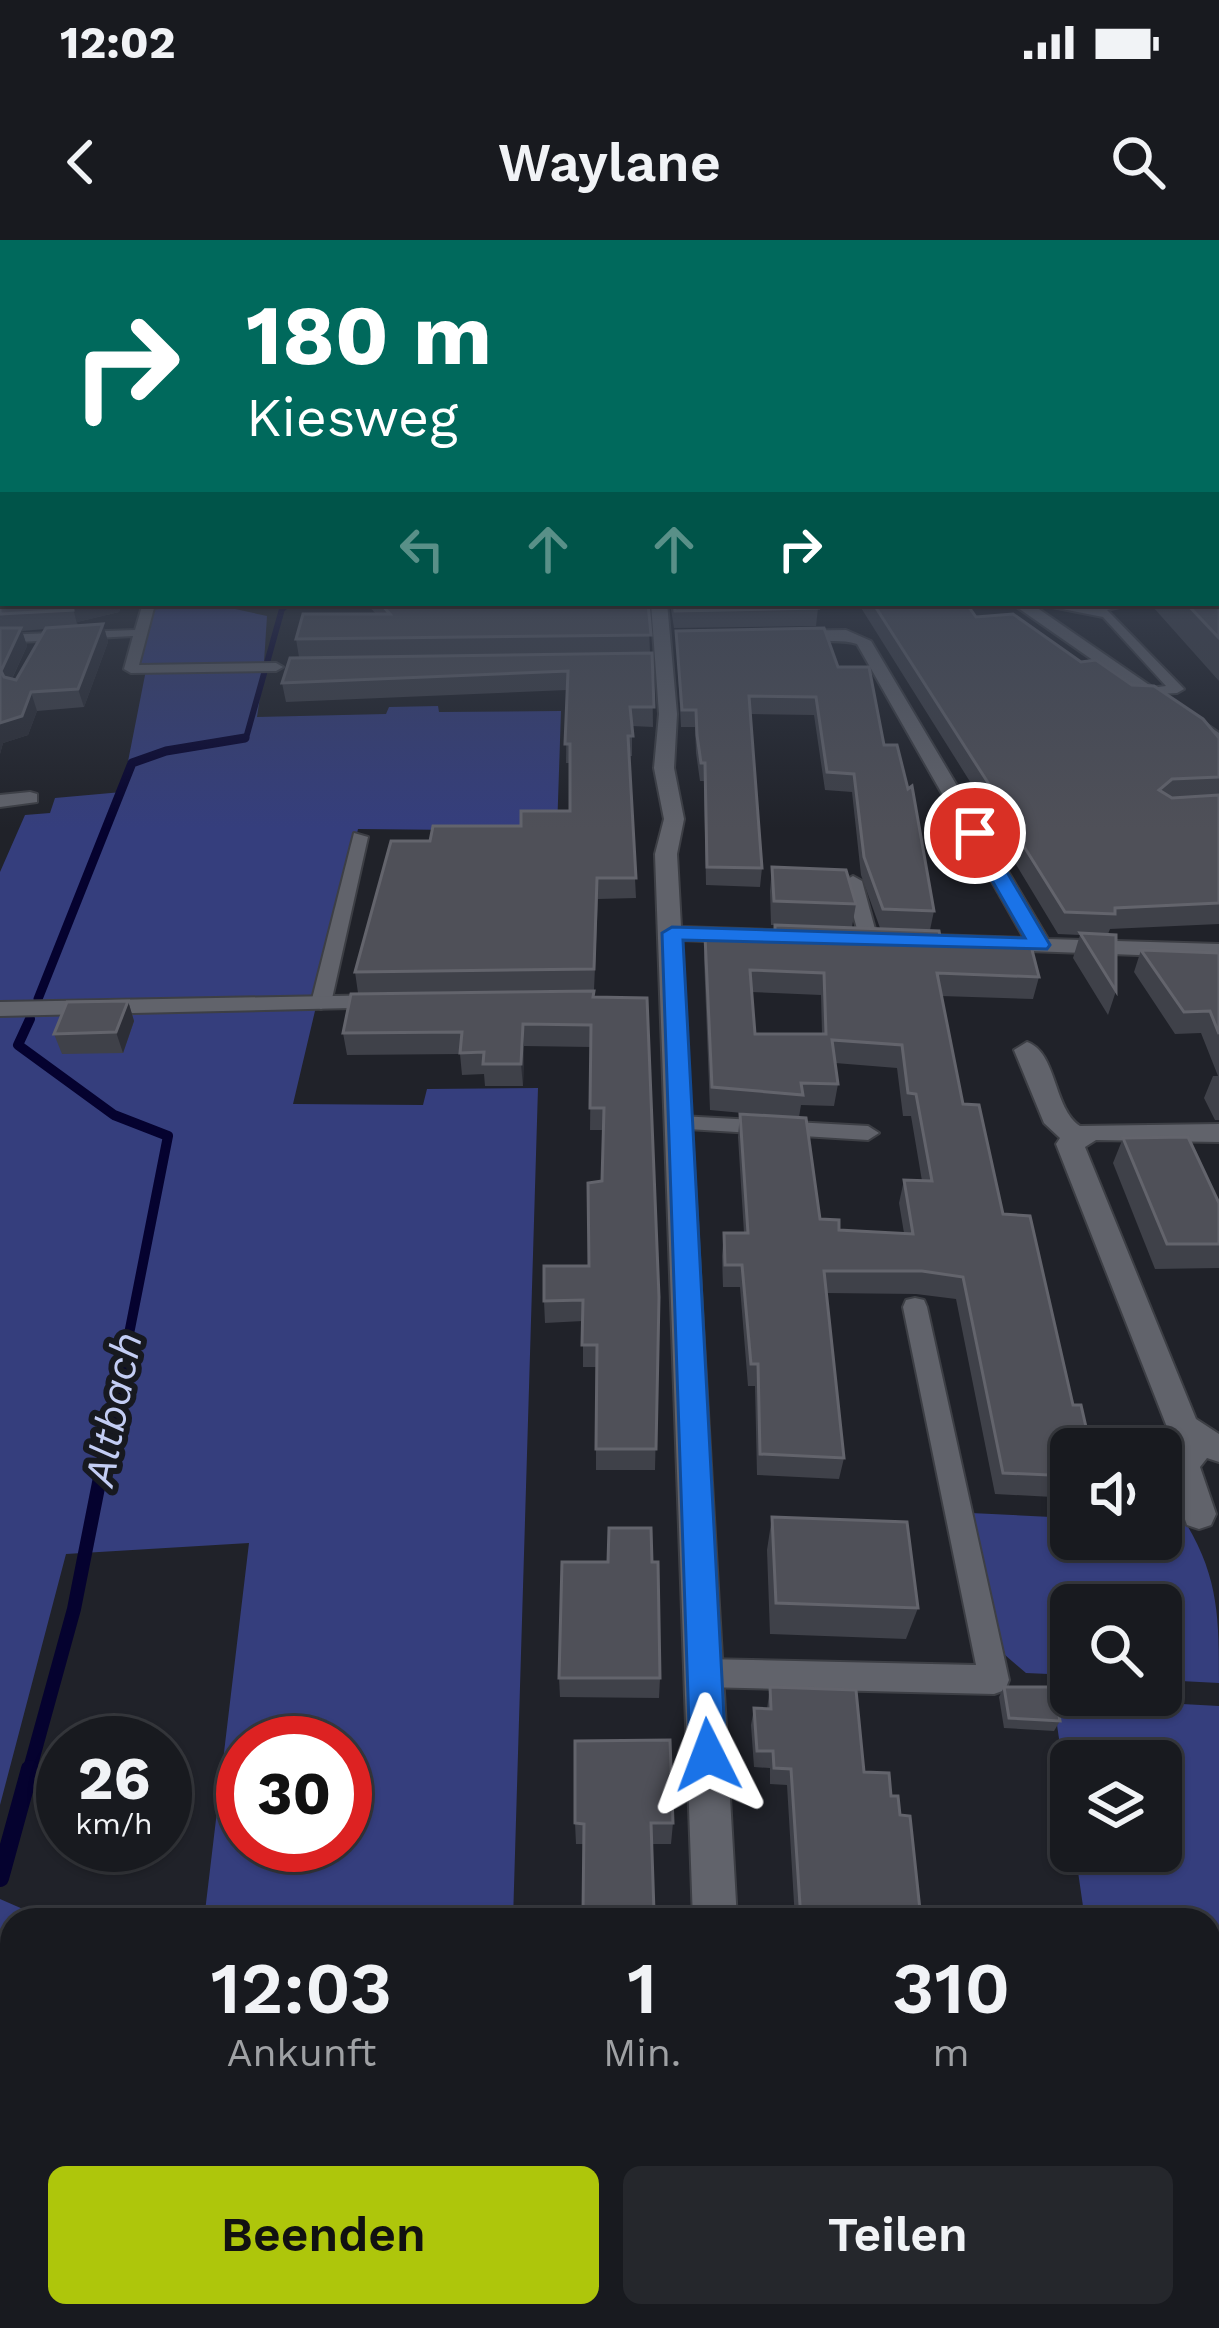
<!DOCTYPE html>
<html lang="de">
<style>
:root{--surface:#181a1f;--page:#25272c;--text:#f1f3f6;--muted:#9fa1a4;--line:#36383d;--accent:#aec60b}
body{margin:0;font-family:"Work Sans",sans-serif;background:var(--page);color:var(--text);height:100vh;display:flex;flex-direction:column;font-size:45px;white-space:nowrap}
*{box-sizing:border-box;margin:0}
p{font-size:39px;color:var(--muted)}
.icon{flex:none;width:66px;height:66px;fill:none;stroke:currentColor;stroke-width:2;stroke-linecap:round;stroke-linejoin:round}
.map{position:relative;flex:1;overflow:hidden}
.sheet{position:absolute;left:0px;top:1668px;width:1221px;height:420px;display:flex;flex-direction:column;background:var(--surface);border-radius:36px 36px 0 0;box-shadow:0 3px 9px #0004,0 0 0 3px var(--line)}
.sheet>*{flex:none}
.guide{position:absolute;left:0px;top:0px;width:1221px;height:366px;box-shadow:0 3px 9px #0004,0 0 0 3px var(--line);background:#00695c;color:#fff;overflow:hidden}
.tools{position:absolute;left:1050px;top:1188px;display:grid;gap:24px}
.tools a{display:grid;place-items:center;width:132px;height:132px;border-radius:18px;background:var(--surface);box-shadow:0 3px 9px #0004,0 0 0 3px var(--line);font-size:60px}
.speed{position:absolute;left:36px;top:1476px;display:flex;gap:24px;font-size:60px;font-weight:700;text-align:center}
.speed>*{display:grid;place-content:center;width:156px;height:156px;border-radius:50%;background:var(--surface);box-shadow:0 3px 9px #0004,0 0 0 3px var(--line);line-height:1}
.speed small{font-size:30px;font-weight:400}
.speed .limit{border:18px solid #d22;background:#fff;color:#111}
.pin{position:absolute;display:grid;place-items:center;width:102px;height:102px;color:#fff;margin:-51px;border:6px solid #fff;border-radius:50%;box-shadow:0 3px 12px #0007}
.me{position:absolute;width:132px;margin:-66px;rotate:357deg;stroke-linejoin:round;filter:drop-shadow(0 0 9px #0008)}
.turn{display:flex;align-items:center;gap:42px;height:252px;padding:0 48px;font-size:54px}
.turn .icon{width:156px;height:156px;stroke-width:2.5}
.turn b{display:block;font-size:84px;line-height:102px}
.lanes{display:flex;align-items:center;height:114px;padding:0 48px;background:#0003;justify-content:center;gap:60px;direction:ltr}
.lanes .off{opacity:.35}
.eta{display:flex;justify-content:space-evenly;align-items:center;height:204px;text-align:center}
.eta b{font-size:72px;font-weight:600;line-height:84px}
.cta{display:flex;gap:24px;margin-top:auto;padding:24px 48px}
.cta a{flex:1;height:138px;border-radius:18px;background:var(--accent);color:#111;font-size:48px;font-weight:600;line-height:138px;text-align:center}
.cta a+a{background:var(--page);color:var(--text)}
.status{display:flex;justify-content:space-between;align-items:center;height:84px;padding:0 60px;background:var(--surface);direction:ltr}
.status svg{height:33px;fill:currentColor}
header{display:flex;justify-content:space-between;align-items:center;height:156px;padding:0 48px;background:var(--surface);font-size:54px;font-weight:600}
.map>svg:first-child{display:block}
</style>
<div class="status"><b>12:02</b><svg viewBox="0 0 49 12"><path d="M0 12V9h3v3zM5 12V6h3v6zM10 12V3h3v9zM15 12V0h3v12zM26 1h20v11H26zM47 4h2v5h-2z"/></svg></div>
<header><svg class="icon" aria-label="back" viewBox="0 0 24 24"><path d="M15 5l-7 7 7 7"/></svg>Waylane<svg class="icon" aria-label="search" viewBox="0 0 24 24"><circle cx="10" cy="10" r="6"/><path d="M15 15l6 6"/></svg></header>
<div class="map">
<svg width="1219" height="2088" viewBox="0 0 1219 2088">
<rect width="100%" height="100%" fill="#202229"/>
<g fill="#353e7d" fill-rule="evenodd">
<polygon points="207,363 267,376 264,422 139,425 152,365"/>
<path d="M146 430H264L257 477 386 474 389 467 438 466 439 472 561 471 557 591 358 589 293 864 423 865 427 849 538 848 513 1680H204L249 1303 66 1314 0 1565V632L25 575 50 573 55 558 122 552ZM243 1503H345V1605H243Z"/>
<path d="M971 1273 1071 1278V1299H1161V1283L1187 1285C1219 1339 1219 1380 1219 1443L1161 1440V1365H1071V1435L1026 1433 1005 1415Z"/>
<polygon points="1053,1457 1219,1466 1219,2088 1171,2088 1169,2076 1209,2076 1209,1680 1085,1680 1075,1611 1161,1611 1161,1521 1071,1521 1071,1582"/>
<polygon points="0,1659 48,1680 12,1680 12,2076 161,2076 166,2088 0,2088"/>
</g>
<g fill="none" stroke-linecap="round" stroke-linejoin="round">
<polyline stroke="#05022f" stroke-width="6" points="227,501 246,498 282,369 290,363"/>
<polyline stroke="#05022f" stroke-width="9" points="38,759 132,523 166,511 245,498"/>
<polyline stroke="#05022f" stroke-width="10" points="30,779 18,805 114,875 168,896 128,1099"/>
<polyline stroke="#05022f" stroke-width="14" points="29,1532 74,1369 128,1096"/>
<polyline stroke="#05022f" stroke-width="18" points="0,1638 30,1529"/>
<defs>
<g id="lane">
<polygon points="143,363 183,363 154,368 139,425 276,423 283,427 276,431 131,433 124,429 133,396 0,403 0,395 135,390"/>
<polygon points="1032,363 1087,367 1087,363 1136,363 1107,370 1184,449 1177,453 1142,455 1142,449 1166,446 1103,377"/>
<polygon points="354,593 368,597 331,763 321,769 311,763"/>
<polygon points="853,636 862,641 878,700 875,704 863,704 860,700 844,641"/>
<polygon points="680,876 868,886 879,893 868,900 672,888 669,883"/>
<polygon points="915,1058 924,1060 927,1067 1009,1440 1005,1450 994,1454 704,1447 693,1443 689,1433 693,1423 704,1419 976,1425 903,1067 906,1060"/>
</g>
<g id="street">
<rect x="1218" y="300" width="1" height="8"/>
<polygon points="651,363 667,363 677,474 674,528 684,579 677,614 681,687 799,691 810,698 799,705 681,700 737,1680 693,1680 655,614 664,579 654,528 659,474"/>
<polygon points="1011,363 1030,363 1219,493 1219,508"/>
<path d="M846 390 871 401 1048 699 1219 704V718L893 706 890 701 901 694 1024 698 857 404C832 396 802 408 780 396L788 391Z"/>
<polygon points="30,552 37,554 37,562 0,567 0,555"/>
<polygon points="386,755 395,757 395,767 0,776 0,762"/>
<path d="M1027 802C1057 812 1053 868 1080 886L1219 884V902L1096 900 1085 907 1196 1179 1219 1194V1222L1207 1218 1200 1227 1216 1274 1211 1285 1199 1289 1187 1285 1165 1224 1179 1203 1167 1187 1056 904 1060 898 1044 883 1014 810Z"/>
<rect x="710" y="2076" width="52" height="12"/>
</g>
</defs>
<use href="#lane" stroke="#3d3f45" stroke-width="4"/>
<use href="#street" stroke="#3d3f45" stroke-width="4"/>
<use href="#lane" fill="#61636b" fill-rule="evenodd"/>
<use href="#street" fill="#61636b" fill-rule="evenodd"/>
</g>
<g fill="#3f4149" fill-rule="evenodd">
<path d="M0 296 3 363H131L122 364 119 372 77 382 78 386 103 384 108 402 84 467 37 471 28 495 3 503 0 514ZM45 389 16 440 12 439 27 406 22 391Z"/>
<polygon points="1219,344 1219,441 1153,367 1154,363 1218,363"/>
<polygon points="366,363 648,363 650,413 299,417 296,399 376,374"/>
<polygon points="670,363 816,363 818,368 816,386 674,388"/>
<polygon points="858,363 966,363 976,377 1132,445 1219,498 1219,684 1110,689 1108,694 1116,751 1108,775 1073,718 1080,695 1058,694 983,570 984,564"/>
<polygon points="676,391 838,427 884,505 934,671 930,690 880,688 861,635 852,552 825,550 814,475 750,474 762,628 760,647 706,645 704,541 700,541 696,513 695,487 681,487"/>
<polygon points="652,413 653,487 632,486 632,516 629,516 636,658 598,659 594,750 358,753 355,732 430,601 521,586 570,571 570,523 566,523 567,450 286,462 282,443"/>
<polygon points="772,627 856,664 852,687 771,685 770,651"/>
<path d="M775 685 941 702 1039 737 1033 759 941 756 963 864 1003 974 1071 1209V1258L995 1254 956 1059 916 1054 826 1053 844 1218 839 1239 757 1235 755 1146H748L740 1047H723L722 1016 724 993H744L738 897 740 874 785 877 710 870 704 718 705 696H773ZM751 752 821 755 822 794H755ZM835 823 897 828 903 876H911L922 941 904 940 899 963 904 993 839 990 820 979 799 877 801 865 834 866 838 844Z"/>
<polygon points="1141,710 1219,713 1219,880 1215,880 1204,858 1213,836 1218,836 1201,793 1175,794 1134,732"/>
<polygon points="593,757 659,1057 655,1230 596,1230 596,1127 583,1127 583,1081 545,1083 544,1061 589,1026 602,941 604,890 590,890 591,807 524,806 523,846 485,846 484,834 462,835 460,814 347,815 343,793"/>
<polygon points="128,761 134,781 123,813 62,814 54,794"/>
<polygon points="1123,898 1219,963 1219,1028 1155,1029 1113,923"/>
<polygon points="772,1277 918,1368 906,1399 770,1394 767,1310"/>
<polygon points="652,1322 660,1438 659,1458 560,1457 559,1438"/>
<polygon points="770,1447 891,1556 900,1575 920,1670 915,1680 795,1680 787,1545 770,1544 770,1528 754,1527 751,1485 754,1468 767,1469"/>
<polygon points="1004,1447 1060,1481 1054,1491 1004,1488 999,1457"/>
<polygon points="575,1583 673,1583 671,1604 652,1604 654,1672 583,1673 584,1604 576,1604"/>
</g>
<g fill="#2c2e36">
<polygon points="79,363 131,363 122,364 119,372 77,382 78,388 72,364"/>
<polygon points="103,384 108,402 84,467 78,449"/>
<polygon points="21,388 27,406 7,449 1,431"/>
<polygon points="31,452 37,471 28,495 3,503 0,514 0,483"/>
<polygon points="128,761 134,781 123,813 116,792"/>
<polygon points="523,784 524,806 523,846 521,824"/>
</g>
<g fill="#4f5058" stroke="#63646c" stroke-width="3" fill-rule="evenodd">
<polygon points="0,296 3,296 3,363 79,363 72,364 73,370 0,374"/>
<polygon points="1218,343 1219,344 1219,398 1186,363 1218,363"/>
<polygon points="380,363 648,363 651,395 296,399 303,374 390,374"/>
<polygon points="674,363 816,363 818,368 675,371"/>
<polygon points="873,363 966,363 976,377 1013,374 1081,422 1096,420 1132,445 1154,446 1203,479 1219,498 1219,537 1172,539 1159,550 1172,558 1219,555 1219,663 1115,668 1115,674 1065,672 988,549 992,549"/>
<polygon points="103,384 78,449 31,452 22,476 0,483 0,388 21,388 1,431 4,437 16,440 46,388"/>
<polygon points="824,388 838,427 869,427 884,505 897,505 908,549 912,546 934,671 883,669 864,617 854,534 827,532 816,457 749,456 762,628 707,627 705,523 701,523 697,495 696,470 682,470 676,391"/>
<polygon points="652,413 654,467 630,467 633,496 628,496 636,638 597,638 594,729 355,732 391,601 430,601 433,586 521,586 521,571 570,571 570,504 565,504 568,431 282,443 290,418"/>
<polygon points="772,627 846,630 856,664 774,661"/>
<path d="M775 685 939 691 941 702 1031 706 1039 737 937 733 963 864 979 865 1003 974 1030 976 1073 1165H1081L1091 1209H1071V1236L1003 1233 963 1037 922 1031H824L844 1218 760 1214 758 1124H751L742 1025H725L724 993H748L740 874 806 878 820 979 839 980V990L913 994 904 940 932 941 916 854 908 853 902 805 832 800 838 844 801 843 803 855 712 847 705 696 775 697ZM750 730 824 733 826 794H755Z"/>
<polygon points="1080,693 1116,695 1116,751"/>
<polygon points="1141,710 1219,713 1219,794 1210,771 1184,772"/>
<polygon points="594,751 593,757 647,758 659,1057 656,1209 596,1209 597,1105 582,1105 583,1060 544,1061 544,1026 589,1026 588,943 602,941 604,868 590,868 591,785 523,784 521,824 483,824 484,812 460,813 462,792 343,793 351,754"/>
<polygon points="128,761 116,792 54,794 67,762"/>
<polygon points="1188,897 1219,963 1219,1004 1167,1004 1123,898"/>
<polygon points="772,1277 907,1282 918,1368 776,1363"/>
<polygon points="609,1288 651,1288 652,1322 658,1322 660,1438 559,1438 562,1322 608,1322"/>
<polygon points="770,1447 856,1450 864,1532 889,1533 891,1556 898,1556 900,1575 910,1576 920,1670 878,1669 880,1680 801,1680 791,1529 774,1528 773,1511 757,1511 754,1468 771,1469"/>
<polygon points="1004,1447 1054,1447 1060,1481 1009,1478"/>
<polygon points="670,1500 673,1583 651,1583 654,1672 671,1673 672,1680 565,1680 566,1673 583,1673 584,1584 575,1583 575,1501"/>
<rect x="570" y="2076" width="75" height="12"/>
</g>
<linearGradient id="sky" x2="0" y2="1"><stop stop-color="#121317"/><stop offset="0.5" stop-color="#3c4454"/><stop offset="1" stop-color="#3c4454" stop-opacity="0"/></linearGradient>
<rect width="1219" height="589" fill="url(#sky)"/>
<polygon fill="#1a73e8" stroke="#114b97" stroke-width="3" points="975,587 984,593 1050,705 1047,709 683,700 726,1515 720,1528 708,1533 695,1528 690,1515 662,693 672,687 1025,698 965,593"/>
<g text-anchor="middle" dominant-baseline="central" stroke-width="12" stroke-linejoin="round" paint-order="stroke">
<g font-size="42" font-style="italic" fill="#c3cdf4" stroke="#171920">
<text transform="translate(113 1169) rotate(-79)">Altbach</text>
</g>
</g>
</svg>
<div class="tools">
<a><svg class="icon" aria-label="sound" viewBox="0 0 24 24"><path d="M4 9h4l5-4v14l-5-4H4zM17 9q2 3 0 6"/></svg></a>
<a><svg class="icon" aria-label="search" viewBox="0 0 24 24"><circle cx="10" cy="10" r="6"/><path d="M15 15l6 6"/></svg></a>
<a><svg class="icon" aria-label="layers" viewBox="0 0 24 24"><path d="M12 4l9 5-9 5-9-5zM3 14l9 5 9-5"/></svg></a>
</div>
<div class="speed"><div>26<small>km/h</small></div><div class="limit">30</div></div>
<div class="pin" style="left:975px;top:593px;background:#d93025"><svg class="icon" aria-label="arrive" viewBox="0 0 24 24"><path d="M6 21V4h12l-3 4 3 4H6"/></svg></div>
<svg class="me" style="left:708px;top:1515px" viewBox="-20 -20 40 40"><path d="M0-17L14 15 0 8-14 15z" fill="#1a73e8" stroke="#fff" stroke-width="4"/></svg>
<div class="guide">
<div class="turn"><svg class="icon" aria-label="right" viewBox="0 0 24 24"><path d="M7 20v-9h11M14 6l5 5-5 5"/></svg><div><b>180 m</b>Kiesweg</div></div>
<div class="lanes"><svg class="icon off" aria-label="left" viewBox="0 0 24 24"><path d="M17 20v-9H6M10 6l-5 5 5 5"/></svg><svg class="icon off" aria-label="ahead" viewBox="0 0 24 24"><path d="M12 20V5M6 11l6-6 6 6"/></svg><svg class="icon off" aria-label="ahead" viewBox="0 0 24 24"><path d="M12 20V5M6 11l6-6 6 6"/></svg><svg class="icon" aria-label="right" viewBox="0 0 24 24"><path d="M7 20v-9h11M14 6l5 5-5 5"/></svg></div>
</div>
<section class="sheet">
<div class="eta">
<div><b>12:03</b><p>Ankunft</p></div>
<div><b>1</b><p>Min.</p></div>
<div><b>310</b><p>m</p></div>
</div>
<div class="cta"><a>Beenden</a><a>Teilen</a></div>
</section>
</div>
